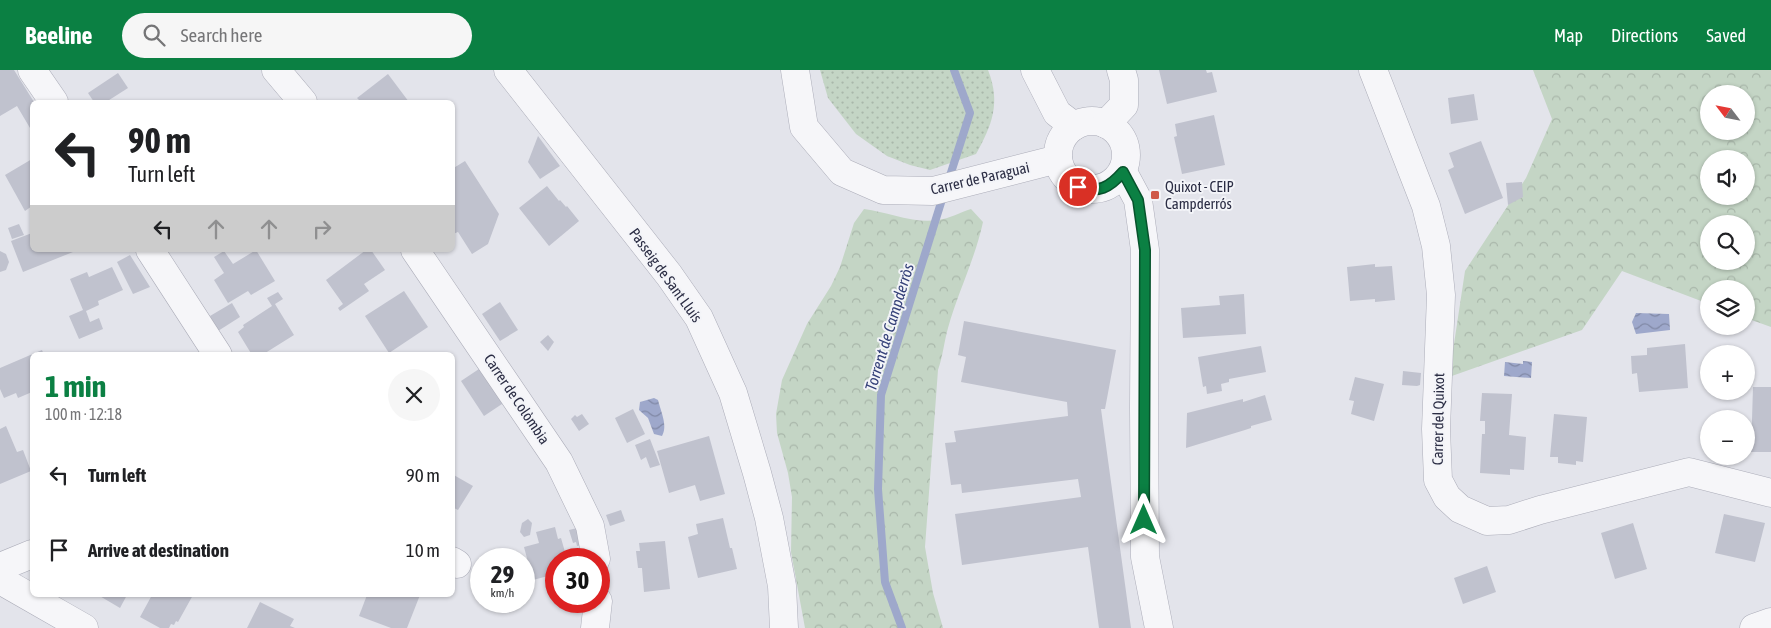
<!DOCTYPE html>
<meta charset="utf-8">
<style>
:root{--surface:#fff;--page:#f6f6f6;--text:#202124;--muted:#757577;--accent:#0b8043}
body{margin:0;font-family:"Asap Condensed",sans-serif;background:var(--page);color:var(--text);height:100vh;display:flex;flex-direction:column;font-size:19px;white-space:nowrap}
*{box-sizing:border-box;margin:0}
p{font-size:16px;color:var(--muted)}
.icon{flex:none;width:28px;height:28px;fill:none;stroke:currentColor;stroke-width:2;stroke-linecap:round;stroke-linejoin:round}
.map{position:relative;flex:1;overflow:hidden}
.side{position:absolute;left:30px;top:282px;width:425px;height:245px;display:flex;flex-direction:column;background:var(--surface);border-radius:8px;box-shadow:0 1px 4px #0004}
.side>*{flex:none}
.top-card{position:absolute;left:30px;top:30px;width:425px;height:152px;border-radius:8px;box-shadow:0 1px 4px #0004;background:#fff;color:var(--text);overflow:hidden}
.needle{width:32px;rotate:302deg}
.fabs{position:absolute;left:1700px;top:15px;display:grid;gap:10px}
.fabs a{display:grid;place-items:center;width:55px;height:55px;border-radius:50%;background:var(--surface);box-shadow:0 1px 4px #0004;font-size:25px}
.speed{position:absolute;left:470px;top:478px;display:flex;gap:10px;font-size:25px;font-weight:700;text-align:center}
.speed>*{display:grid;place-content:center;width:65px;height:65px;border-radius:50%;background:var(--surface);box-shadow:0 1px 4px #0004;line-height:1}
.speed small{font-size:12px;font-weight:400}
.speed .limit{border:8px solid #d22;background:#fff;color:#111}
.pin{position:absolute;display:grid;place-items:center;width:42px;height:42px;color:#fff;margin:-21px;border:2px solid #fff;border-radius:50%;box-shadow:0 1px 5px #0007}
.me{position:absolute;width:55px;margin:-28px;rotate:0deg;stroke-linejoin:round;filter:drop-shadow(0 0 4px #0008)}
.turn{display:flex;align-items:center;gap:18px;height:105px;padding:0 15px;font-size:22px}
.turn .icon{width:65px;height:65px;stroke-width:2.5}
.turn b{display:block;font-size:35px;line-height:42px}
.lanes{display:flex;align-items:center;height:48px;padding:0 15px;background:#0003;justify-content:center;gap:25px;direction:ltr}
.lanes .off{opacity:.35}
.round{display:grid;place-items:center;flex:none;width:52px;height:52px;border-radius:26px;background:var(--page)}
.headline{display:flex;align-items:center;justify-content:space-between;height:85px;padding:0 15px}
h1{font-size:30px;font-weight:700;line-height:38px;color:var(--accent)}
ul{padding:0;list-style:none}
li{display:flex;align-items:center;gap:15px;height:75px;padding:0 15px}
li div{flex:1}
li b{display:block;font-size:19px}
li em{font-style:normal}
header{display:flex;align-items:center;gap:30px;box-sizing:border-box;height:70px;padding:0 25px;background:var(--accent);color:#fff}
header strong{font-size:24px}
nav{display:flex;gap:28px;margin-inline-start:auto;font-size:18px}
.search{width:350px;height:45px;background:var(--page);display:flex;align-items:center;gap:12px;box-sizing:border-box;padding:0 18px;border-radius:28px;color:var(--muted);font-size:19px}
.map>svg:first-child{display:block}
</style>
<header>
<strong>Beeline</strong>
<div class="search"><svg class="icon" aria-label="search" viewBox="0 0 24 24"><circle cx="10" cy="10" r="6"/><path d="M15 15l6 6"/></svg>Search here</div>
<nav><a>Map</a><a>Directions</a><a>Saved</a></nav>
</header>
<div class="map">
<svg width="1771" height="558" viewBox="0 0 1771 558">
<defs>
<pattern id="grass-dots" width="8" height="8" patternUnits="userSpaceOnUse" patternTransform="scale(1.25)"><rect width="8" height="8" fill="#c4d5c5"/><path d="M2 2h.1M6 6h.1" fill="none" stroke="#a9b7aa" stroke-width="1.8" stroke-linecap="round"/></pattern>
<pattern id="forest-crowns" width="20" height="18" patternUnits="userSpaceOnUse" patternTransform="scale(1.25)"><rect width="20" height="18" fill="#c4d5c5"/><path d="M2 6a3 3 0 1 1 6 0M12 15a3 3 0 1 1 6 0" fill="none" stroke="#a9b7aa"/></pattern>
<pattern id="water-waves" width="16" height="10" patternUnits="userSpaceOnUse" patternTransform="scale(1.25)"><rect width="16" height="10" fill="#9ea8cb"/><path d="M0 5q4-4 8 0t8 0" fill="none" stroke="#8189a6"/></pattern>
</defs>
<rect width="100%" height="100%" fill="#e3e4eb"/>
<path fill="url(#grass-dots)" d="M820 0H988C1001 33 992 55 976 84L930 100 910 95 887 86 856 64 828 28Z"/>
<g fill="url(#forest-crowns)" fill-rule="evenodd">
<path d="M1533 0H1771V257L1746 248V219H1709V234L1622 201 1582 260 1449 307 1465 201 1526 108 1552 49ZM1709 24H1746V61H1709ZM1709 89H1746V126H1709ZM1709 154H1746V191H1709Z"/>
<path d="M864 139C888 142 913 154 938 150 949 149 961 142 971 139L983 152C975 189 958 222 948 258 944 272 943 286 938 300L925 477 933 523 943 558H805L791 482 792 427 788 403 777 363 776 344 782 310 807 254 831 216 840 197 854 153Z"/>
</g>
<g fill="url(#water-waves)">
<polygon points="1636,243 1669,244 1670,260 1636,264 1632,252"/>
<polygon points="1523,291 1532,292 1531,308 1504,306 1505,292 1523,294"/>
<path d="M654 328 658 330C661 342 668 356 662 366L654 364 648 348 639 340 640 332Z"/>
</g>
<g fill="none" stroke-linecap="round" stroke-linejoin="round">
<g stroke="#9ea8cb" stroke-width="8">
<polyline points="948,112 970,43 954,0"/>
<polyline points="902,558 885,512 878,419 881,325 944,123"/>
</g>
</g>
<g fill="#c0c2ce">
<polygon points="0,0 14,0 34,32 32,56 30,58 17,36 0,46"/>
<polygon points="1159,0 1206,0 1207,3 1212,2 1217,22 1167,34"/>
<polygon points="118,3 128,18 106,32 94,32 88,23"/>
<polygon points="388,4 409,32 361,32 357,28"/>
<polygon points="1474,24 1478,50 1451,54 1448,28"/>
<polygon points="1214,45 1225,95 1182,104 1174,67 1177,66 1175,54"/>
<polygon points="538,66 560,96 540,109 528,92"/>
<polygon points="1481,71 1503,128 1465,144 1448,100 1454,97 1449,83"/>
<polygon points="32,89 32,136 25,141 5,105"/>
<polygon points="465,91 499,144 488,174 472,184 458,162 453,164 452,163 452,99"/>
<polygon points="1522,112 1523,127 1508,135 1506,113"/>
<polygon points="547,116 559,131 560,130 566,137 567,136 579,151 549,176 519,138"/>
<polygon points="19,154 24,165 12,169 8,158"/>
<polygon points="32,163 32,180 78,180 23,202 11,171"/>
<polygon points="256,180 275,211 251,225 248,221 228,233 214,210 224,203 214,187 224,181 233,194"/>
<polygon points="366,180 371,180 385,200 364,214 369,221 340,241 338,238 343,234 326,210"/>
<polygon points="0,181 6,184 9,192 6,200 0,202"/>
<polygon points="130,185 150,217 133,224 117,192"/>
<polygon points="1375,194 1375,197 1392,196 1395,230 1375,232 1375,229 1350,231 1347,197"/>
<polygon points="112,197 123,220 98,231 99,235 86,241 90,252 99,248 103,259 79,269 69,246 83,240 70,209 87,202 89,207"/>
<polygon points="404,221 428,257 389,283 365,246"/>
<polygon points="278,222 283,229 275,234 294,265 262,285 252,285 238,262 244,257 243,255 272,236 267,228"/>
<polygon points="1244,224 1246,264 1183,268 1181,238 1220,235 1219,226"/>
<polygon points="500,232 518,260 500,271 482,244"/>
<polygon points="232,233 240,247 218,261 210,246"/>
<polygon points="964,251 1116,280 1105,339 1101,339 1131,558 1099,558 1088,477 962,495 955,444 1081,427 1078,409 962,423 961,414 951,415 945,373 956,372 954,361 1068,346 1067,332 961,312 966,287 958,285"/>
<polygon points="548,265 554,272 548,281 540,272"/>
<polygon points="1685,274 1688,318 1639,322 1637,303 1632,304 1631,286 1647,285 1647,278"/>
<polygon points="1261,276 1266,302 1229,309 1229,312 1221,314 1222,321 1207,324 1206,316 1203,317 1198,287"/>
<polygon points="42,280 44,285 32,285 32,322 18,328 16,323 4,328 0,319 0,298"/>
<polygon points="482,297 505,332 484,346 461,311"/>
<polygon points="1403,301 1421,303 1420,315 1417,316 1402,315"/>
<polygon points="1355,307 1384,314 1374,351 1351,344 1354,331 1349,330"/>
<polygon points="1753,317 1771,317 1771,382 1751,382"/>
<polygon points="1482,323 1512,324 1509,365 1526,367 1524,400 1510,399 1510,405 1480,403 1482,364 1485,364 1485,351 1480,351"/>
<polygon points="1265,325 1272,350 1251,356 1251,358 1245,360 1186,378 1187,343 1243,329 1243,332"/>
<polygon points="633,339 645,364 627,373 615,348"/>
<polygon points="582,344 589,354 579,361 571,349 575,345 577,347"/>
<polygon points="1554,344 1587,347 1583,392 1576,391 1576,395 1558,393 1558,387 1550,387"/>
<polygon points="6,356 17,382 23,380 31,401 0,414 0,359"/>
<polygon points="709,366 725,424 700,431 695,415 669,423 657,381"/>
<polygon points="650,369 660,395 650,398 646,387 641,390 635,375"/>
<polygon points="452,404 473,416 458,440 452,437"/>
<polygon points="621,440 625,451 610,456 606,445"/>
<polygon points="1724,444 1765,453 1755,492 1715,483"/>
<polygon points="723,448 730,478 732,478 737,499 698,508 688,467 698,464 696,454"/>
<polygon points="528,449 532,453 530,465 524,467 520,462 522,453"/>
<polygon points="1633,453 1647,499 1615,509 1601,463"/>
<polygon points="555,457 558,469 561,468 567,489 556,489 556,508 549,510 548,506 533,510 531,503 527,504 525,494 528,492 524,477 539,473 536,462"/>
<polygon points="577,458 582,475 577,476 576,472 573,473 569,460"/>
<polygon points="665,471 670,519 644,522 642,498 638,498 636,481 640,481 639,473"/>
<polygon points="1487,496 1496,522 1463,534 1454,508"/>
<polygon points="98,525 127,525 120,538"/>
<polygon points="152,525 193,525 178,552 176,551 174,555 171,554 169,558 160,558 140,547"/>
<polygon points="367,525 420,525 407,558 391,558 359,546"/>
<polygon points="260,532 294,549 290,556 295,558 247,558"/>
</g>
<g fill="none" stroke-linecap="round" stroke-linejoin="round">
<defs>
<g id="street">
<polyline points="32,0 54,32"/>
<polyline points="276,0 303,32"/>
<polyline points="508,0 669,205 699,248 733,323 757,403 769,448 782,516 784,558"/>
<polyline points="795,0 804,57 842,102 883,120 933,121 1058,89"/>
<polyline points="1035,0 1057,43 1074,56"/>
<polyline points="1373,0 1426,136 1436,176 1441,225 1436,359 1438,410 1447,427 1460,439 1487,451 1509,450 1540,440 1689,402 1771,423"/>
<circle cx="1092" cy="85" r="34"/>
<polyline points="1106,54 1124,35 1124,10 1121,0"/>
<polyline points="1123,102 1138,130 1145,180 1144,338 1145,487 1159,558"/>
<polyline points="150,180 218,285"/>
<polyline points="415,180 559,392 590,456 596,489"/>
<polyline points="452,491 457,494"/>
<polyline points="0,497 32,484"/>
<polyline points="0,510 84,558"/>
<polyline points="595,558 598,531"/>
<polyline points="1754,558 1771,552"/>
</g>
</defs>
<use href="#street" stroke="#acadb9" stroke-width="29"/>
<use href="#street" stroke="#f6f6f9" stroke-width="28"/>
</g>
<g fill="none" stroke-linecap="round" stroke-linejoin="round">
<defs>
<path id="route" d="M1078 117C1099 123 1109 118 1123 102L1138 130 1145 180 1144 450"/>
</defs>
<use href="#route" stroke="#07532c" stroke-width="12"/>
<use href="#route" stroke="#0b8043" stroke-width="9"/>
</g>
<rect fill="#cf5949" stroke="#f3f4f8" stroke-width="2" x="1150" y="120" width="10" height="10" rx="2.5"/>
<g text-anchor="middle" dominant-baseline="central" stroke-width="4" stroke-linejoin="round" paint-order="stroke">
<g font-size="15" fill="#2b2d44" stroke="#f3f4f8">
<text transform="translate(980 108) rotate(-13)">Carrer de Paraguai</text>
<text transform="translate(666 205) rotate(54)">Passeig de Sant Lluís</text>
<text transform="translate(517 329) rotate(56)">Carrer de Colòmbia</text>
<text transform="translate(1438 349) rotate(-89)">Carrer del Quixot</text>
</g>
<g font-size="15" fill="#2b2d44" stroke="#f3f4f8" text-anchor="start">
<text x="1165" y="116">Quixot - CEIP<tspan x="1165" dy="17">Campderrós</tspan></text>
</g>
<g font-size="16" font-style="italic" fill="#344078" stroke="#f3f4f8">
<text transform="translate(889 257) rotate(-73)">Torrent de Campderròs</text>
</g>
</g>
</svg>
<div class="fabs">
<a><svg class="needle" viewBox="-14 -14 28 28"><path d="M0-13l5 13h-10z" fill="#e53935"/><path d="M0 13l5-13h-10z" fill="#757577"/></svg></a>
<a><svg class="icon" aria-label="sound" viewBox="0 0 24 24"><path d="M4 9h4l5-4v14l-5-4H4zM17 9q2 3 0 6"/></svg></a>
<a><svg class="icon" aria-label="search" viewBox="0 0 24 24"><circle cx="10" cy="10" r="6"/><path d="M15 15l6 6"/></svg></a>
<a><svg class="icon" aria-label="layers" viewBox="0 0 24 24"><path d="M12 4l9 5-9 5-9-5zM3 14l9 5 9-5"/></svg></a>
<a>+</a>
<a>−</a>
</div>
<div class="speed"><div>29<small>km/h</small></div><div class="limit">30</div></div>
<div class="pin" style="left:1078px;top:117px;background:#d93025"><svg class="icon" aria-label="arrive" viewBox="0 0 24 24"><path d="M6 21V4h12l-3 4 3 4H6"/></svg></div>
<svg class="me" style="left:1144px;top:450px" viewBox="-20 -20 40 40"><path d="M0-17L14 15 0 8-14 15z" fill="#0b8043" stroke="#fff" stroke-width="4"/></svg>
<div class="top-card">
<div class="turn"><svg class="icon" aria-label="left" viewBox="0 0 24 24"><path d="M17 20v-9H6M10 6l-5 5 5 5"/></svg><div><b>90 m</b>Turn left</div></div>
<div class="lanes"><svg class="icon" aria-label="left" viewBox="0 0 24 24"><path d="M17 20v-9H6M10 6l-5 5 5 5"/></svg><svg class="icon off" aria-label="ahead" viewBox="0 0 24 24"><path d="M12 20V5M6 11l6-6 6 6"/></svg><svg class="icon off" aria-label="ahead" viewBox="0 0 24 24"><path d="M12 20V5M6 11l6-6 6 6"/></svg><svg class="icon off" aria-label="right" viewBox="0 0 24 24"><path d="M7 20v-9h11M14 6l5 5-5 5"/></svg></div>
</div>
<section class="side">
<div class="headline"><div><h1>1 min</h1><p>100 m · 12:18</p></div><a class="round"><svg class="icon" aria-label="close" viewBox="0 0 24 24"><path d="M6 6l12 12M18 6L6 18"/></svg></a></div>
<ul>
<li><svg class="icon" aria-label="left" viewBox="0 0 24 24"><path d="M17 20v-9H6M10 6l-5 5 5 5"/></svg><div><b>Turn left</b></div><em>90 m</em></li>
<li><svg class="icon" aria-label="arrive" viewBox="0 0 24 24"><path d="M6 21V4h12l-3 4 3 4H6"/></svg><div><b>Arrive at destination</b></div><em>10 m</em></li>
</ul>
</section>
</div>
